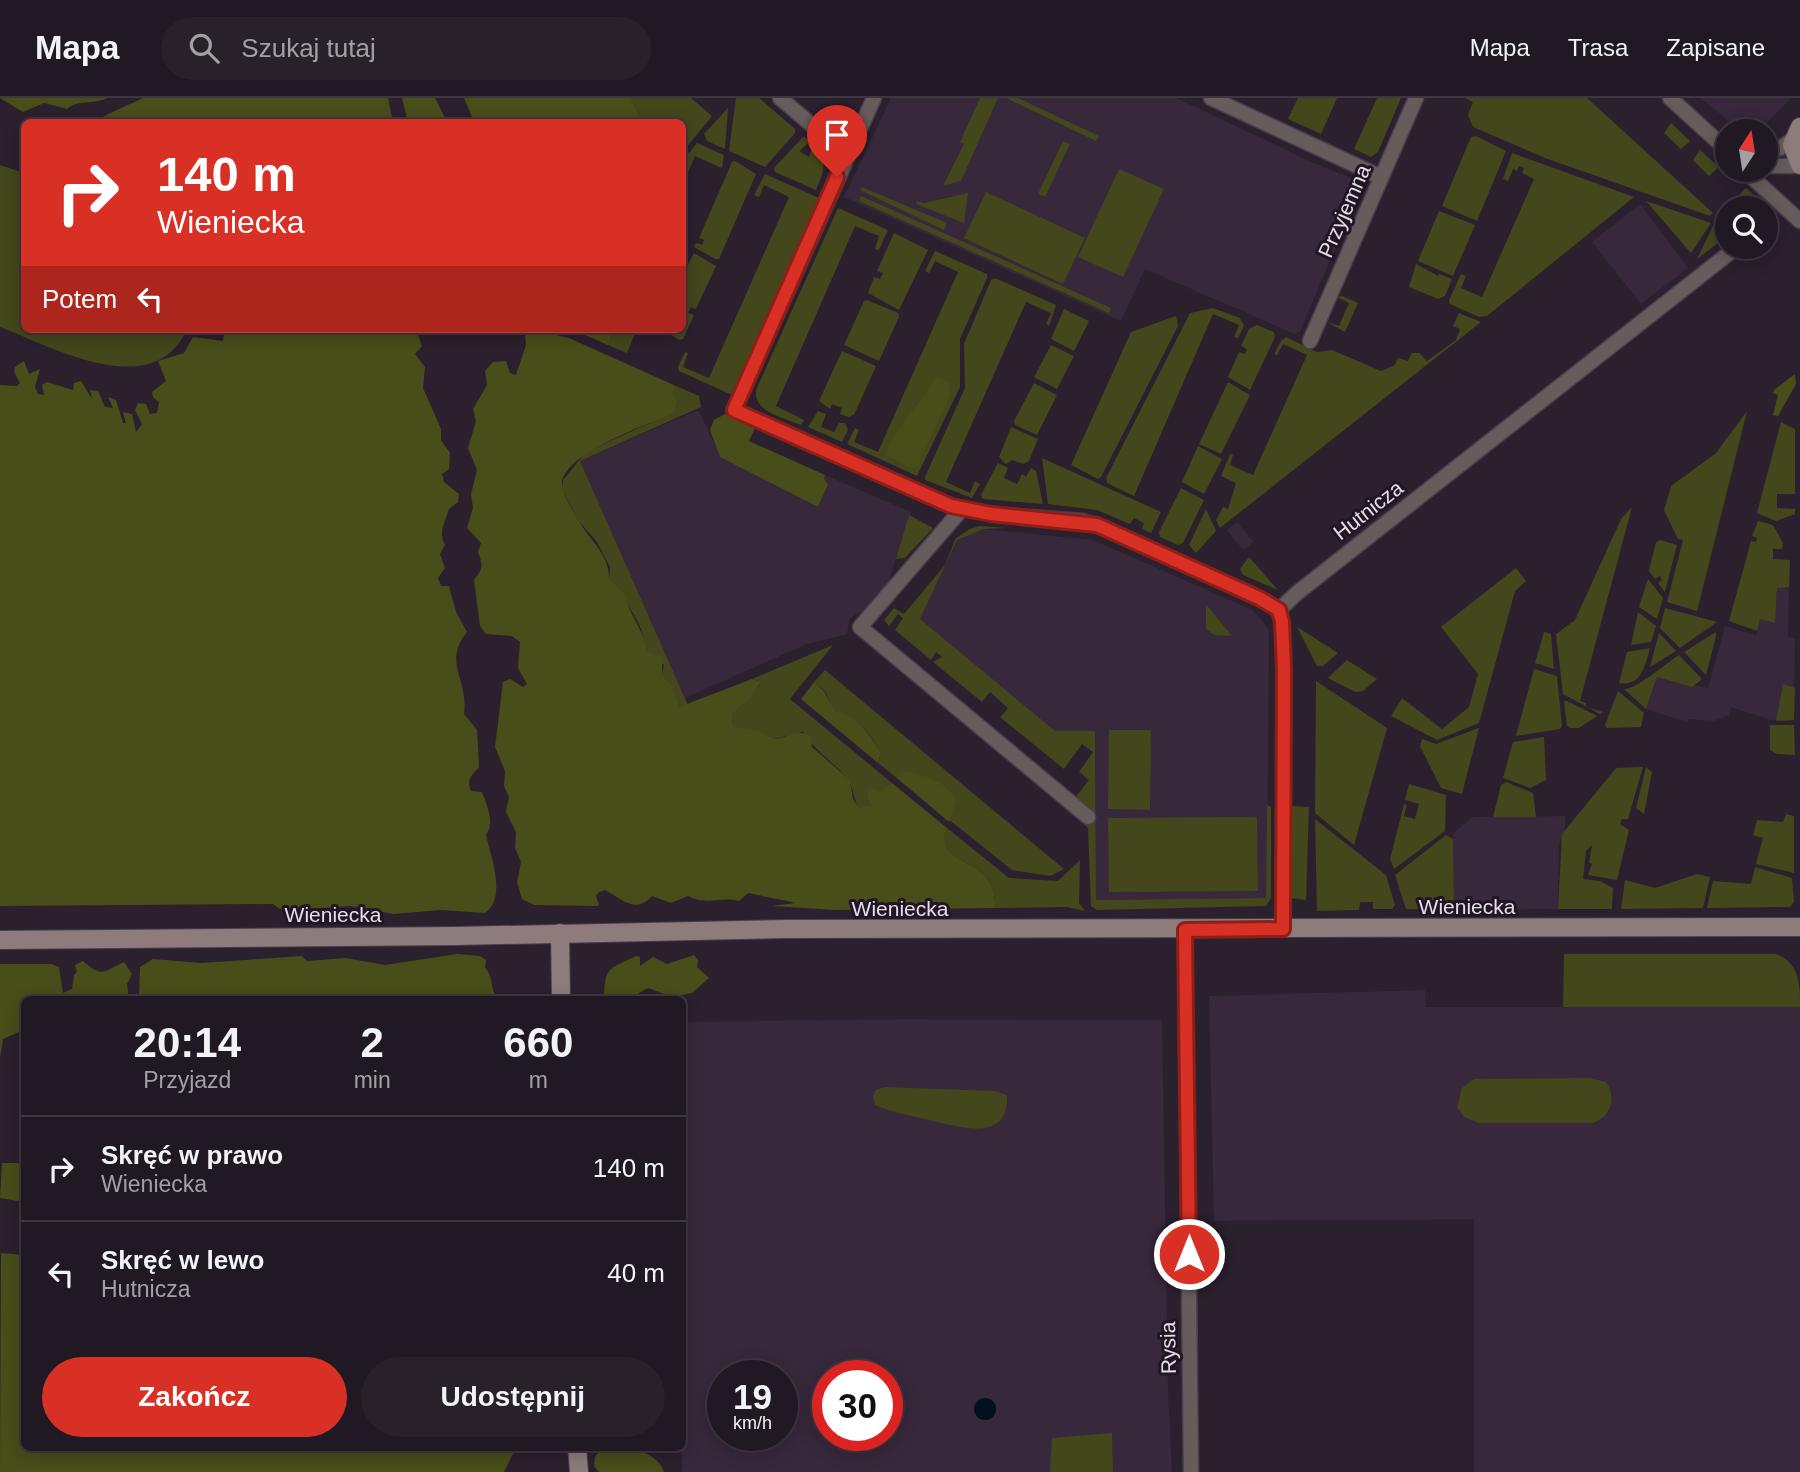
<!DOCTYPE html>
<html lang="pl">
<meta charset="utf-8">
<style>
:root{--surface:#201822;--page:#28212a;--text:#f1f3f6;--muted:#a2a0a5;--line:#3d3740;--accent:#d93025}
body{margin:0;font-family:Arial,sans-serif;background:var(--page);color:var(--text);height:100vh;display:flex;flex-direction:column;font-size:26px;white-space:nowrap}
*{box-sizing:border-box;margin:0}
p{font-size:23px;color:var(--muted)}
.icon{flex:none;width:38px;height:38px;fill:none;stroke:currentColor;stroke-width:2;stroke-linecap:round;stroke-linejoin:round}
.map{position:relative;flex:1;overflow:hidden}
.panel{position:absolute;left:21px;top:898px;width:665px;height:455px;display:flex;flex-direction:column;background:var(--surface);border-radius:10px;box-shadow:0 4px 18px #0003,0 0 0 2px var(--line)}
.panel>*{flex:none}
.hud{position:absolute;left:21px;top:21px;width:665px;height:214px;border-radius:10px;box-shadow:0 4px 18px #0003,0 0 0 2px var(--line);background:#d93025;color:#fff;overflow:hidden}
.needle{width:46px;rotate:12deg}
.tools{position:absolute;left:1715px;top:21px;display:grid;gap:14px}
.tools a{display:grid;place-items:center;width:63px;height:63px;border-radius:50%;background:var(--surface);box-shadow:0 4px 18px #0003,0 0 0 2px var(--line);font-size:35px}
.speed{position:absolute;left:707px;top:1262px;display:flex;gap:14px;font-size:35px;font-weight:700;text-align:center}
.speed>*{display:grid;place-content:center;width:91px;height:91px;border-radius:50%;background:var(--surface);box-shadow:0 4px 18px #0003,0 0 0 2px var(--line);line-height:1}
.speed small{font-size:18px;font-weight:400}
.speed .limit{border:10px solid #d22;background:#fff;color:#111}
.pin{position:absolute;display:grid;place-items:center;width:60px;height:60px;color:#fff;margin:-72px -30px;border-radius:50% 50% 50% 0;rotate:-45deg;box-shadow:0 0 7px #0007}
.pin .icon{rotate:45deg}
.me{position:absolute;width:77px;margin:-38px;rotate:0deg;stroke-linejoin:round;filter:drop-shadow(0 0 5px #0008)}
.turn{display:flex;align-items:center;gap:24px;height:147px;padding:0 21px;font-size:32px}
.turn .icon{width:91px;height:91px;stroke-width:2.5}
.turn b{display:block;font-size:49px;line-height:60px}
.then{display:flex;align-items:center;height:66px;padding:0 21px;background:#0003;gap:14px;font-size:26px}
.eta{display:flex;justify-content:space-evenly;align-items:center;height:119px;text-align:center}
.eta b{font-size:42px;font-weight:700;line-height:49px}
.button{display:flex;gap:14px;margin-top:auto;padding:14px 21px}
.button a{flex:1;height:80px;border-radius:42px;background:var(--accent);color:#fff;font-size:28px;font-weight:700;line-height:80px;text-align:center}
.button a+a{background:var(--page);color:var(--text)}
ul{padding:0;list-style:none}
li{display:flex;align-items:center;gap:21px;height:105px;padding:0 21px;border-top:2px solid var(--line)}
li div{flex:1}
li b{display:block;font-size:26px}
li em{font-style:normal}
header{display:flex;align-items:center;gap:42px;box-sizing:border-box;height:98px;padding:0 35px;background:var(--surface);border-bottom:2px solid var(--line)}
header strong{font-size:33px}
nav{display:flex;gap:38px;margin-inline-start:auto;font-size:24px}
.search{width:490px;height:63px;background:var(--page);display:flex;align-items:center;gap:18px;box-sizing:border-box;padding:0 24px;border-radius:38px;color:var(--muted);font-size:26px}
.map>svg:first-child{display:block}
</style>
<header>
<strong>Mapa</strong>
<div class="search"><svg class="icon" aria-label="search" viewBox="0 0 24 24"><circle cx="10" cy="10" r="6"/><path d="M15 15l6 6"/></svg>Szukaj tutaj</div>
<nav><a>Mapa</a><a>Trasa</a><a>Zapisane</a></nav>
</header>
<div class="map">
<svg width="1800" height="1374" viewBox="0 0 1800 1374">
<rect width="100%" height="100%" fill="#2b202e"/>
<g fill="#37283b" fill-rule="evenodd">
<polygon points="891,0 1176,0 1318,67 1358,82 1361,88 1300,234 1295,236 1145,171 1121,223 844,99"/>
<polygon points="1701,0 1791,0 1759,33 1741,33"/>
<polygon points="1640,106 1688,170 1641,206 1592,144"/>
<polygon points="698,312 722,360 818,409 828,388 824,381 825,377 911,414 888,485 864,512 850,520 847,536 807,546 685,600 580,363"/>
<polygon points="1237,424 1254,444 1243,452 1227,432"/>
<polygon points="984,431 1093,442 1253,512 1269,532 1267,800 1096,802 1095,634 1055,634 919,521 957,442"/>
<polygon points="1777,489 1789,489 1788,538 1795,541 1794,622 1771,622 1731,609 1729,617 1714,623 1688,621 1687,624 1646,611 1657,579 1708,590 1725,528 1756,537 1760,521 1774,524"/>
<polygon points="1565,718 1565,731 1559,747 1558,811 1454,812 1453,735 1473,719"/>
<polygon points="1425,892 1426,909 1800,909 1800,1374 1474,1374 1474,1121 1214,1123 1209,898"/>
<path d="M903 921 1162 922 1168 1289 1172 1374H682L683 924ZM723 1278H782V1337H723ZM828 1278H887V1337H828Z"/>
</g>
<g fill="#43471b">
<polygon points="631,0 691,0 712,18 685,51 689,55 697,45 724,57 722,70 695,58 683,86 682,24 643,24"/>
<polygon points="736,0 759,0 795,31 795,35 765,69 729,53"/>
<polygon points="980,0 998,0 961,83 943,88 964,46 960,44"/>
<polygon points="1006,0 1018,0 1099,38 1096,43"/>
<polygon points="1298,0 1337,0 1321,36 1288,21"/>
<polygon points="1377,0 1401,0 1378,54 1371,59 1354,51"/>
<polygon points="1465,0 1587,0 1713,115 1710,118 1545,60 1473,29 1468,17 1473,4"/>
<polygon points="728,10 725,51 707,43 704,36"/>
<polygon points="1671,25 1690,43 1681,51 1664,35"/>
<path d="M804 38 810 44 799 53 809 59 813 47C829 61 824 74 816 92L775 74 774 70Z"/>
<polygon points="1476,38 1506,53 1477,123 1442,108 1471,39"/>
<polygon points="1063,43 1070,46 1045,99 1038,96"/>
<polygon points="1700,52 1719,69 1709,78 1693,62"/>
<polygon points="1512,55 1634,99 1487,218 1479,219 1450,206 1449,202 1461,176 1466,178 1461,190 1482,199 1534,81 1522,75 1524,70 1519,68 1517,73 1513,71 1508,83 1503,81"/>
<polygon points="735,63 756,76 719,161 715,161 694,149 696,145 702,147 704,142 699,140 732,64"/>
<path d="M0 67 24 75V231H187C154 306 52 249 0 229Z"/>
<polygon points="1119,71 1164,91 1123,179 1078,159"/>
<polygon points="765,76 819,100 732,297 679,273 678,269 685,254 688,255 683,269 709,280 789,99 764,87 759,99 754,97"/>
<polygon points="862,89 947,125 944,132 860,92"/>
<polygon points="1746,90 1755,98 1756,110 1737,110 1730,106"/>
<polygon points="986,94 1085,140 1063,186 964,140"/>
<polygon points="968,95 964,125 916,106 917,103 924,105"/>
<polygon points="861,98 1111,210 1109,215 859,103"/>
<polygon points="1646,103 1711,125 1691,155"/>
<path d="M838 110 888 132 879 152 875 151 879 138 855 128 776 308 804 322 801 327C784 320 753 314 756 292Z"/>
<polygon points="1439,113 1475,127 1453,178 1418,163"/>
<polygon points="1714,126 1727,131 1727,138 1697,161"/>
<polygon points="894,135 928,152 899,212 868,195 874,179 880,181 883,175 877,173"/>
<polygon points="935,153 987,176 987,180 960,241 960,289 917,378 847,346 855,330 859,332 854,344 878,354 958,174 935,163 929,175 925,173"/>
<polygon points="694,155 716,168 696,211 691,209 688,215 694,217 683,241 679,242 670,236 672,231 682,231 683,176"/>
<polygon points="1416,166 1438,178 1439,176 1452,181 1445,198 1438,201 1409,189"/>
<polygon points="995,180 1056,207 1049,228 1046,226 1051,215 1026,204 946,384 970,395 975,383 980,386 972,400 925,382 925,379 965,290 964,246 991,182"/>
<polygon points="1342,198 1358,205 1345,234 1327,224 1339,228 1349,205 1337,199"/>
<polygon points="867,202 898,215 899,219 879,263 844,247 864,203"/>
<polygon points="1213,210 1240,220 1244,228 1238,240 1234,239 1239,227 1213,216 1134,398 1107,385 1106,380 1190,215"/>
<polygon points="1064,211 1089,223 1074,253 1051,241"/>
<polygon points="1459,215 1481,224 1220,430 1216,422 1223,409 1228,411 1236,385 1221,378 1230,356 1233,357 1230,367 1253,377 1307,257 1283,246 1277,257 1274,256 1281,243 1286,239 1317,254 1332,252 1381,273 1395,267 1398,260 1408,263 1412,255 1419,255 1427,263 1456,242 1460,231 1453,228"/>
<polygon points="1176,218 1178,228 1101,379 1098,381 1071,367 1131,234"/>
<polygon points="1257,227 1274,234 1275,239 1250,292 1228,279 1239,254 1245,256 1247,251 1241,248 1249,231"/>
<polygon points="615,231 636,233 627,255 608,247"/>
<polygon points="1051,247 1074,258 1057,291 1034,279"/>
<polygon points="842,253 876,268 854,317 848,319 840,316 842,310 832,306 830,311 819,303"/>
<polygon points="1228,284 1250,297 1221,356 1199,346"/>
<polygon points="1034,285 1057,297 1037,337 1015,327 1014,323"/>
<path d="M676 288 699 298 701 309 580 363 688 607 679 609C672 597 671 587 662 576L664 567 645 553C646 527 624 502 609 481L610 469 597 444 578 422 562 391 563 382 586 354 650 325Z"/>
<polygon points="818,313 826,316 821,329 834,334 839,325 845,325 848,332 842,344 808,329"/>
<polygon points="1747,313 1697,513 1667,504 1683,442 1678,441 1664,412 1671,388 1716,355"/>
<polygon points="1781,324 1795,331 1795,396 1777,396 1777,410 1795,411 1795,416 1776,423 1757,415"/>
<polygon points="1011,329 1038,341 1029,363 1023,366 1012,362 1006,366 999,359"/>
<polygon points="1198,348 1222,361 1204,396 1182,384"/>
<polygon points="1042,360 1161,414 1151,435 1142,431 1144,425 1134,420 1130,426 1097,412 1048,406"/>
<polygon points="998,365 1008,370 1004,380 1017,386 1022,376 1026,379 1031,370 1036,373 1043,406 983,401 981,397"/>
<polygon points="1181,390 1204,402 1183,445 1178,447 1160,439 1159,434"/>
<polygon points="1632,409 1580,603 1586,605 1586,609 1603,614 1600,616 1563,596 1556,536 1575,522 1621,421"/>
<polygon points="1206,411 1216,433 1196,455 1189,447"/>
<polygon points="909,417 933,430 905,460 896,461"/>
<polygon points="1758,423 1773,427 1783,445 1782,451 1773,451 1773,461 1790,462 1789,489 1777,490 1775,525 1760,521 1757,533 1729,523 1751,443 1756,444 1757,440 1752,438"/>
<polygon points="980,428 1007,430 984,431 957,442 920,521 1055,633 1095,633 1096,802 1266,800 1267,707 1271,709 1271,800 1266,808 1097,812 1091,808 1088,730 1083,725 1092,714 1075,700 1089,682 1079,674 1093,654 1082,646 1064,671 1000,619 1008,610 990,594 982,604 933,564 942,559 936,554 931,562 895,532 903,520 898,516 889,528 884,522 894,510 904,516 945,467 956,440 970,431"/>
<polygon points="1660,442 1677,447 1665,494 1658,485 1662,482 1660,478 1655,481 1649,473 1656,444"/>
<polygon points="1249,459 1278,492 1243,477 1240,471"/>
<polygon points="1516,470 1526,483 1515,493 1479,625 1437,642 1391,618 1402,600 1442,631 1469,609 1478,576 1441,529"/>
<polygon points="1648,481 1663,500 1657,521 1639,509"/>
<polygon points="1206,506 1232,538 1214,537 1206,531"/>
<polygon points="1665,510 1717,524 1680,550 1660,530"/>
<polygon points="1638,514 1656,528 1651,544 1631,547"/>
<polygon points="1297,529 1338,555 1323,568 1317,568"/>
<polygon points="1544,534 1551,536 1554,571 1535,565"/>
<polygon points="1716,534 1716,538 1706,577 1684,554"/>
<polygon points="1659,535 1676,553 1650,569"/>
<path d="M833 547 790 601 892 685 881 694 867 693 871 707 859 711C853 701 853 686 847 680 832 663 815 653 803 634L774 641 733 628 732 616 759 588 761 584 752 581Z"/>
<path d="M1650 550C1645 567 1642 589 1619 585L1627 554Z"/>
<path d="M1679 557 1702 581 1692 589 1657 579 1646 611 1624 591C1637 591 1665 566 1679 557Z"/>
<polygon points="1347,562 1377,581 1363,593 1355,594 1328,580"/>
<polygon points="1534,571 1557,578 1562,628 1560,631 1516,638"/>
<path d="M825 572 1064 771 1050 778 1012 772 878 665 881 654C870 637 858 617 836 615L825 593 814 584Z"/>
<polygon points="1316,583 1387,630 1354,747 1315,715"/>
<polygon points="1783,586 1795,590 1794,622 1776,623"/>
<polygon points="1618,593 1644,615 1641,629 1607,630 1605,627"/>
<polygon points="1564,603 1567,603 1597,618 1579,630 1570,630 1567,628"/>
<polygon points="1770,627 1794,627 1795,657 1777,656 1770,652"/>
<polygon points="1479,630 1462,696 1441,690 1420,648 1422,641 1436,646"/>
<polygon points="1109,632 1151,632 1150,712 1108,711"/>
<polygon points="1544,639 1546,682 1530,690 1503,680 1513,644"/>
<polygon points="1643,669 1628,721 1622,721 1620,726 1629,732 1617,782 1588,777 1592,766 1589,765 1592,747 1586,753 1583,781 1600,783 1613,790 1612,811 1558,811 1562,736 1616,670"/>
<polygon points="1646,669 1652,674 1644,716 1636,710"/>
<polygon points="1506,684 1533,695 1536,719 1493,719 1501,687"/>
<polygon points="1409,686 1446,697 1445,733 1394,771 1390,761 1404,706 1407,707 1404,718 1415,721 1419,706 1405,702"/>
<polygon points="1291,708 1309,709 1306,802 1291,800"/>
<polygon points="1786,716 1794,718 1794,775 1756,766 1763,740 1753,737 1757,722 1783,724"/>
<polygon points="1257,719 1258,793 1109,794 1108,720"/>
<polygon points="1315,721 1386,777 1395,807 1392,811 1373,811 1373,804 1360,804 1359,812 1317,813"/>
<path d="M947 730 1009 780 1058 783 1080 762 1079 805 1085 813 1067 809 995 810C999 755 932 772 947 730Z"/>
<polygon points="1446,737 1453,741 1454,812 1406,811 1395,777"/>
<polygon points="1755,769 1792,780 1794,804 1790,809 1707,810 1713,783 1751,786"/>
<polygon points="1697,776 1710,779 1703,810 1621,811 1625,782 1655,790"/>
<path d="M1564 856H1776C1800 865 1800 887 1800 909H1563Z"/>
<path d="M1590 980 1606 984C1617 1000 1611 1020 1592 1025H1479L1464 1019 1457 1009 1462 990 1474 981Z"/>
<path d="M885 989 994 993 1007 997C1009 1044 963 1030 933 1023 913 1018 894 1015 875 1007L873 998 876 992Z"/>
<polygon points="1112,1335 1113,1374 1050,1374 1052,1340"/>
</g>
<g fill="#494d1a">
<path d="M0 0H107C93 7 78 1 67 11L44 5 23 14Z"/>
<polygon points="143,0 388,0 393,24 98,24 104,18"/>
<polygon points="402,0 435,0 447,24 408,24"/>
<polygon points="464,0 631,0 643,24 474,24"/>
<path d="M225 231H416L422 248 415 256 425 269 423 290 441 331V342L450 355 449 371 442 376 444 384 459 396 458 404 449 411C445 424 438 435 445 447L440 456 445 470 438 480 441 488H449L456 514 467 534C442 565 469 581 464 616L477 632 479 669C472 677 466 681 471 693L482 694C487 707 495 726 486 737 491 760 507 799 485 815L441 812 393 816 351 808 289 812 280 811 273 806 0 808V287L17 288 20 285 14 274 15 269 24 263 29 276 40 271 35 289 38 296 44 297 42 287 47 284 73 292 74 285 81 283 92 301 90 292 98 293 105 309 113 310 108 299 116 302 123 325H126L123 314 132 316 136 334 142 326 135 312 138 305 146 306 150 316 157 315 159 304 153 299 152 294 166 283 158 263 184 255 193 239 223 243Z"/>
<path d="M529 231 569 240 676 288 672 296 677 302 674 315C650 326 559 356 562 388 564 400 578 421 584 431 596 448 609 459 609 481L625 497C626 512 646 534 646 553L662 559V576L673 590 679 609 752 581 761 584 753 597 732 616 733 628 761 634 774 641C789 640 797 629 811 639L812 649 850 682 853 701 859 710 870 707 867 693 870 690 881 693 892 685 947 730C932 772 999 755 995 810L835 812 772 808 796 805 748 795 739 803C720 798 707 808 688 798L671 805 652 798C635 817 621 800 605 792L599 794 596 798 599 807 596 808 534 807 522 801 517 784 521 764 515 750 516 734 506 714 509 699 504 688 505 673 495 649 503 584 510 581 523 589 527 586 518 570 520 544 512 538 486 536 480 528 474 482C483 471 483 467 478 454L481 445 467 430 473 410 471 396 477 372 468 350 476 323 473 311 487 287 485 273 493 264 506 263 510 275 516 277 526 247 525 235Z"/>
<polygon points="571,231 615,231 608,247"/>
<polygon points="1795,276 1796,286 1778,318 1773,317 1778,297 1773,295 1774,292"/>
<path d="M937 279 949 285 950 297 918 368 913 371 886 357C896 328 921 306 937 279Z"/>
<polygon points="725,316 755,330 749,343 825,377 824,381 828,387 818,409 720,359 710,332 714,322"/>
<path d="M814 584 824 593 836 614C858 617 869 637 881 654L878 665 801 601Z"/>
<path d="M905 673C925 677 945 684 957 701L949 724 897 680Z"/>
<path d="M457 856 480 858 486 862 485 869C494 881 490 890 497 901H142L139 896 140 869 153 861 201 865 302 858 307 863 346 860 385 867Z"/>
<path d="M694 857 698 862 697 869 709 880 692 895 672 899 648 890 629 901H604C605 869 607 872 636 858L640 859V868L653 859 667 866Z"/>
<path d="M83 863C103 881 104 873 124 864L132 876 127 886 129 901H24V932L3 941 0 960V866H51L59 869 63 895 72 891 74 877 77 874 75 867Z"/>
<polygon points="2,1065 24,1065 24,1104 0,1100"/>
<polygon points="1,1155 24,1157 24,1349 516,1349 504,1374 0,1374"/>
<path d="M603 1349C624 1349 656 1351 664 1374H599L594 1368 595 1359Z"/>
</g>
<circle fill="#00101f" cx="985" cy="1311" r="11"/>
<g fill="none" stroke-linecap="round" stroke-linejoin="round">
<defs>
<g id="street">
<polyline points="780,0 847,57"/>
<polyline points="874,0 734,312 951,408 991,416 1082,423 1105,430 1259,500 1279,512"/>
<polyline points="1211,0 1381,79"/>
<polyline points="1670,0 1727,52"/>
<polyline points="1766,53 1781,50 1793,41"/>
<polyline points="1766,68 1800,68"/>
<polyline points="1744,72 1800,123"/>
<polyline points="1310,243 1416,0"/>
<polyline points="962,411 860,529 1088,719"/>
<polyline points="1283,831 1284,571 1282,524 1279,512 1297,495 1737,149"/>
<polyline points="1185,832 1191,1374"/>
</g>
<g id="secondary">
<polyline points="1800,29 1792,47 1800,67"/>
<polyline points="560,835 561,901"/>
<polyline points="0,842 456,838 786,831 1800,829"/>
<polyline points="577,1349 579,1374"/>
</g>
</defs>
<use href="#street" stroke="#493e4c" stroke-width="17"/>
<use href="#secondary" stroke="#493e4c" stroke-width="20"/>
<use href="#street" stroke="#675c5c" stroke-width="14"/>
<use href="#secondary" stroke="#8d7c7b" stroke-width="18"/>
</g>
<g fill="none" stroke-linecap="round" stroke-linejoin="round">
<defs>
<polyline id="route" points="837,79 734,312 951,408 991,416 1097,427 1259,500 1279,512 1282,524 1284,571 1283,831 1185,832 1189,1156"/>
</defs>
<use href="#route" stroke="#8d1f18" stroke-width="18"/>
<use href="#route" stroke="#d93025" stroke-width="12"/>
</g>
<g text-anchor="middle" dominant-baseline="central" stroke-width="6" stroke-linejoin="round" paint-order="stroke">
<g font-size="21" fill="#e5dde7" stroke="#211624">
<text transform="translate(1344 113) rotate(-66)">Przyjemna</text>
<text transform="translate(1368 412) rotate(-38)">Hutnicza</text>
<text x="1467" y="808">Wieniecka</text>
<text x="900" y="810">Wieniecka</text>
<text x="333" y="816">Wieniecka</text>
<text transform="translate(1168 1250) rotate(-91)">Rysia</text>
</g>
</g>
</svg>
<div class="tools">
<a><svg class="needle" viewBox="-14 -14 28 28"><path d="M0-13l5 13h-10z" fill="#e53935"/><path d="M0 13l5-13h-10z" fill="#a2a0a5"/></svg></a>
<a><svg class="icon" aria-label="search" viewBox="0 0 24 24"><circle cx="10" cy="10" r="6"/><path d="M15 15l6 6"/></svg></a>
</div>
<div class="speed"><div>19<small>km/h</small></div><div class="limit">30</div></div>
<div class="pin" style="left:837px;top:79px;background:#d93025"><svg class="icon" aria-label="arrive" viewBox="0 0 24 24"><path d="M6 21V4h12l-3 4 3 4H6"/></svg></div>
<svg class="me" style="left:1189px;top:1156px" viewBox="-20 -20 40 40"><circle r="17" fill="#d93025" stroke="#fff" stroke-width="3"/><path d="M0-11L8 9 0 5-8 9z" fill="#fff"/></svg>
<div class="hud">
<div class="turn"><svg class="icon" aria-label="right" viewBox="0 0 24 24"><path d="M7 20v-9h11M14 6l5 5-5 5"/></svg><div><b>140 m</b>Wieniecka</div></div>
<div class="then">Potem<svg class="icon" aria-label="left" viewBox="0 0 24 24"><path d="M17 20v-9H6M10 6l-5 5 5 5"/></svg></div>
</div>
<section class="panel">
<div class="eta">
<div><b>20:14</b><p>Przyjazd</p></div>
<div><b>2</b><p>min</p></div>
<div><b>660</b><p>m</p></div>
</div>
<ul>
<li><svg class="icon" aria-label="right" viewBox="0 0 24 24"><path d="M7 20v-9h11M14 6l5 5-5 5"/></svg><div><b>Skręć w prawo</b><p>Wieniecka</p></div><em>140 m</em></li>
<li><svg class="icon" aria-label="left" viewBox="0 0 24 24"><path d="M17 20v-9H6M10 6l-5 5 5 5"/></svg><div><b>Skręć w lewo</b><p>Hutnicza</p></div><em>40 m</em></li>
</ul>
<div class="button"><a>Zakończ</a><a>Udostępnij</a></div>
</section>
</div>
